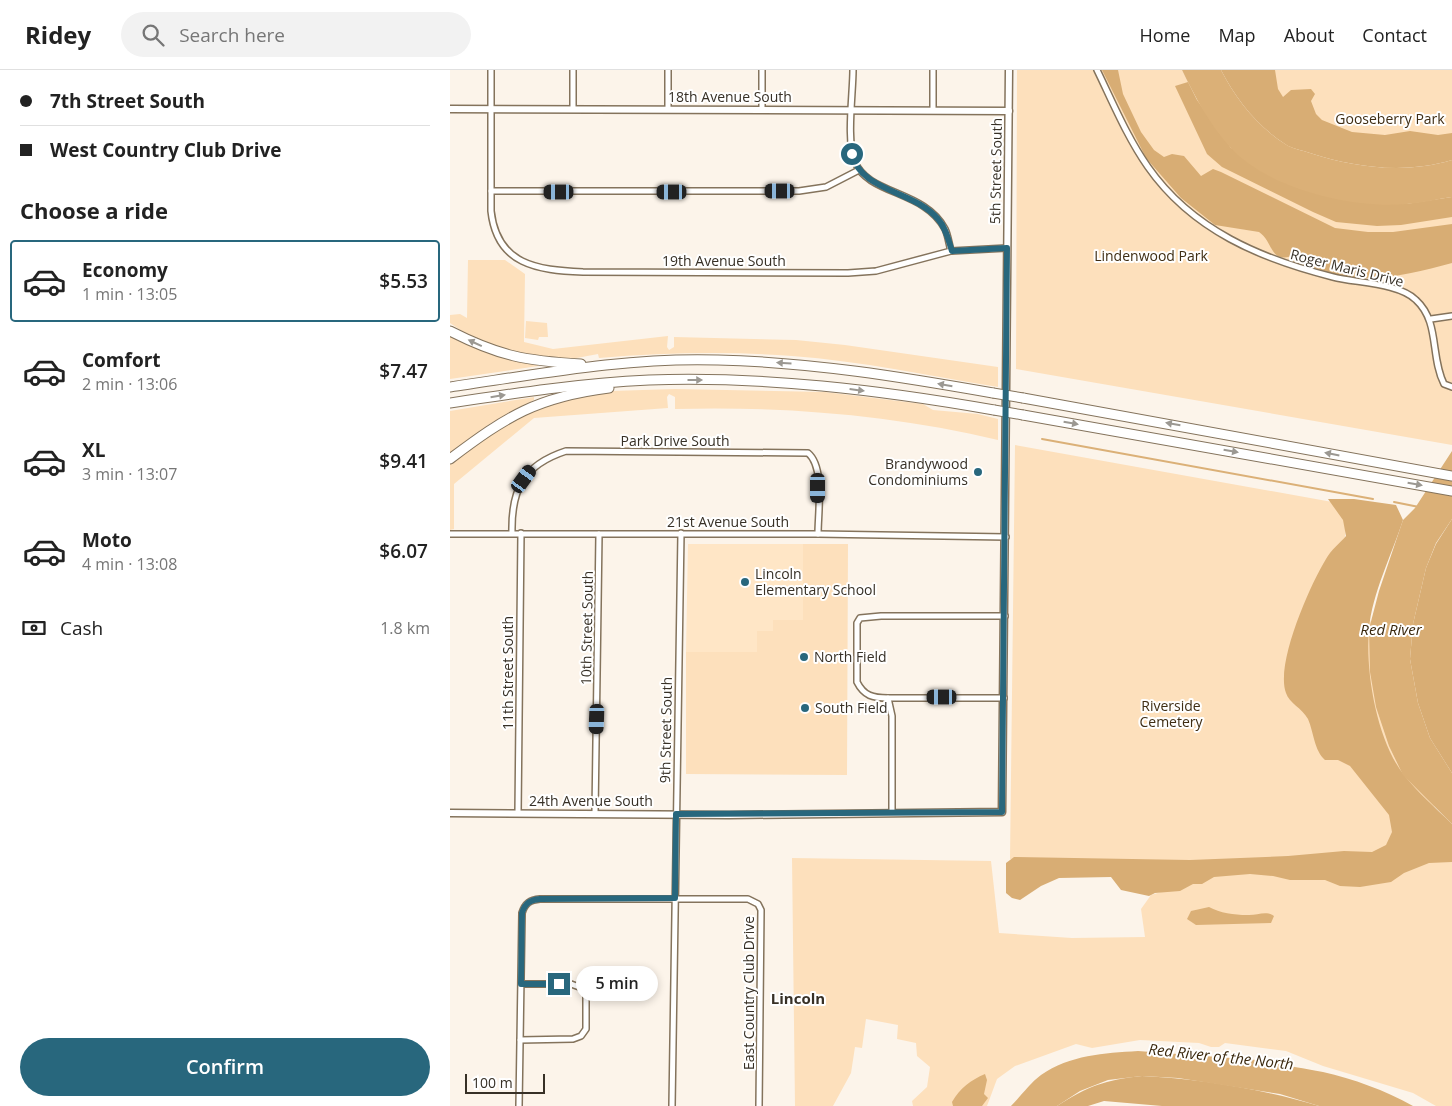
<!DOCTYPE html>
<html lang="en">
<head>
<meta charset="utf-8">
<style>
	body { margin:0; font-family:"Open Sans",sans-serif; background:#f2f2f2; color:#222; height:100vh; display:flex; flex-direction:column; font-size:19px; white-space:nowrap }
	* { box-sizing:border-box; margin:0 }
	p { font-size:16px; color:#767676 }
	.icon { flex:none; width:28px; height:28px; fill:none; stroke:currentColor; stroke-width:2; stroke-linecap:round; stroke-linejoin:round }
	.map { position:relative; flex:1; overflow:hidden }
	.drawer { display:flex; flex-direction:column; background:#fff; width:450px }
	.drawer>* { flex:none }
	.guide { display:grid; align-content:center; height:110px; padding:0 20px; background:#fff }
	.scale { position:absolute; left:15px; bottom:12px; width:80px; box-sizing:border-box; padding-left:5px; border:2px solid #373026; border-top:0; font-size:14px; line-height:18px; white-space:nowrap; color:#373026; -webkit-text-stroke:4px #fff; paint-order:stroke }
	.end { position:absolute; width:22px; height:22px; margin:-11px; border:6px solid #28677d; background:#fff; box-shadow:0 0 0 2px #fff }
	.from { border-radius:50% }
	.bubble { position:absolute; height:35px; border-radius:18px; background:#fff; box-shadow:0 2px 8px #0003; font-size:16px; font-weight:600; line-height:35px; text-align:center }
	.car { position:absolute; width:15px; height:30px; margin:-15px -8px; border-radius:6px; box-shadow:0 0 4px 1px #0007; background:linear-gradient(#222 24%,#8ab4d8 0 40%,#222 0 76%,#8ab4d8 0 86%,#222 0) }
	.guide b { display:flex; align-items:center; gap:18px; height:48px; font-size:19px }
	.guide b+b { border-top:1px solid #e0e0e0 }
	.guide i { width:12px; height:12px; background:#222 }
	ul { padding:0; list-style:none }
	li { display:flex; align-items:center; gap:15px; height:82px; margin:0 10px 8px; padding:0 10px; border:2px solid transparent; border-radius:5px }
	li div { flex:1 }
	li b { display:block; font-size:19px }
	li em { font-style:normal; font-weight:600 }
	li.selected { border-color:#28677d }
	li>.icon { width:45px; height:45px; stroke-width:1.5 }
	h2 { padding:0 20px; font-size:22px; line-height:60px }
	.pay { display:flex; align-items:center; gap:12px; height:55px; padding:0 20px; font-size:19px }
	.pay p { margin-inline-start:auto }
	.cta { display:flex; gap:10px; margin-top:auto; padding:10px 20px }
	.cta a { flex:1; height:58px; border-radius:30px; background:#28677d; color:#fff; font-size:20px; font-weight:600; line-height:58px; text-align:center }
	header { display:flex; align-items:center; gap:30px; box-sizing:border-box; height:70px; padding:0 25px; background:#fff; border-bottom:1px solid #e0e0e0 }
	header strong { font-size:24px }
	nav { display:flex; gap:28px; margin-inline-start:auto; font-size:18px }
	.search { width:350px; height:45px; background:#f2f2f2; display:flex; align-items:center; gap:12px; box-sizing:border-box; padding:0 18px; border-radius:28px; color:#767676; font-size:19px }
	main { display:flex; flex:1; min-height:0 }
	.map>svg:first-child { display:block }
</style>
</head>
<body>
<header>
<strong>Ridey</strong>
<div class="search"><svg class="icon" aria-label="search" viewBox="0 0 24 24"><circle cx="10" cy="10" r="6"/><path d="M15 15l6 6"/></svg>Search here</div>
<nav><a>Home</a><a>Map</a><a>About</a><a>Contact</a></nav>
</header>
<main>
<section class="drawer">
<div class="guide">
<b><i class="from"></i>7th Street South</b>
<b><i></i>West Country Club Drive</b>
</div>
<h2>Choose a ride</h2>
<ul>
<li class="selected"><svg class="icon" aria-label="car" viewBox="0 0 24 24"><path d="M5 17H2v-5l4-1 3-4h7l3 4 3 1v5h-3M9 17h6M6 11h13"/><circle cx="7" cy="17" r="2"/><circle cx="17" cy="17" r="2"/></svg><div><b>Economy</b><p>1 min · 13:05</p></div><em>$5.53</em></li>
<li><svg class="icon" aria-label="car" viewBox="0 0 24 24"><path d="M5 17H2v-5l4-1 3-4h7l3 4 3 1v5h-3M9 17h6M6 11h13"/><circle cx="7" cy="17" r="2"/><circle cx="17" cy="17" r="2"/></svg><div><b>Comfort</b><p>2 min · 13:06</p></div><em>$7.47</em></li>
<li><svg class="icon" aria-label="car" viewBox="0 0 24 24"><path d="M5 17H2v-5l4-1 3-4h7l3 4 3 1v5h-3M9 17h6M6 11h13"/><circle cx="7" cy="17" r="2"/><circle cx="17" cy="17" r="2"/></svg><div><b>XL</b><p>3 min · 13:07</p></div><em>$9.41</em></li>
<li><svg class="icon" aria-label="car" viewBox="0 0 24 24"><path d="M5 17H2v-5l4-1 3-4h7l3 4 3 1v5h-3M9 17h6M6 11h13"/><circle cx="7" cy="17" r="2"/><circle cx="17" cy="17" r="2"/></svg><div><b>Moto</b><p>4 min · 13:08</p></div><em>$6.07</em></li>
</ul>
<div class="pay"><svg class="icon" aria-label="cash" viewBox="0 0 24 24"><path d="M3 7h18v10H3z"/><circle cx="12" cy="12" r="2"/></svg>Cash<p>1.8 km</p></div>
<div class="cta"><a>Confirm</a></div>
</section>
<div class="map">
<svg width="1002" height="1036" viewBox="0 0 1002 1036">
	<rect width="100%" height="100%" fill="#fcf4ea"/>
	<!-- built -->
	<path fill="#ffe6c6" d="M238,474H353V550H324L323,561L307,582H236Z"/>
	<!-- green -->
	<g fill="#fde0bc">
		<path d="M567,0H732L747,30L956,134L1002,127V375L566,299Z"/>
		<path d="M771,0H1002V90L936,99Z"/>
		<path d="M18,190H55L75,204L74,272L103,279L218,266L217,277L219,280L224,277V267L346,270L395,275L548,297V317C480,306 411,291 342,286C278,281 213,283 149,288L148,284L116,290L70,285L24,269L0,253V245L10,244L17,248Z"/>
		<path d="M76,251L97,253L98,267H89L88,270L75,268Z"/>
		<path d="M0,266L29,279L88,294V296L0,309Z"/>
		<path d="M225,319L375,322L473,334L483,340L528,344L548,349V370C443,345 333,336 225,339V327L219,324L217,327L218,338L84,348L4,414V459L0,460V393L59,350L121,326L161,321Z"/>
		<path d="M84,327V330L41,353L0,385V341Z"/>
		<path d="M565,375L899,435L894,474L1002,788V1036H986L963,1023L873,996L836,981L775,973L769,977H761L749,973L690,970L642,978L626,974L565,996L547,1009L537,1036H463L462,1031L477,1017L480,997L467,986L466,973L447,969L448,955L416,949L412,978L405,977L401,1003L383,1036H345L342,788L541,791L549,863L622,868L695,867L691,839L701,825L724,818L667,802L560,789Z"/>
		<path d="M353,474H398L397,705L236,704V582H307V561H323V550H353Z"/>
	</g>
	<!-- forest -->
	<g fill="#d8ad74">
		<path d="M652,0H668L673,24L691,62L704,80L714,87L722,84L734,86L751,106L763,99L771,102L885,158L918,162H943L1002,154V193C958,205 909,217 865,198C857,195 855,188 848,184C818,196 825,173 809,162L765,155L731,128L696,88Z"/>
		<path d="M771,0H825L828,19L833,27L841,20L861,19L865,24L861,31L866,44L872,50L902,62L935,65L960,61L988,65L1002,63V90C955,104 906,98 860,83C852,80 842,79 835,74C807,56 786,29 771,0Z"/>
		<path d="M738,12L747,30L781,78L956,134L1002,127V147L951,155L927,156L886,152L863,142L772,97L757,84L725,16Z"/>
		<path d="M878,429H904L946,435L953,450C942,484 922,524 919,559C915,602 927,671 954,705C968,723 986,738 1002,754V792L979,793L954,803L941,812L910,817L890,816L875,810H840L823,806L800,804L764,807L752,814H743L730,821L705,823L699,826L671,820L661,807L609,808L591,816L570,830L562,828L556,823V793L564,787L740,790L838,786L894,781L922,782L936,775L942,762L939,745L900,696L888,690H875C864,680 864,663 858,649C852,638 839,633 836,623C825,594 860,515 876,489C881,480 890,473 896,466L893,450Z"/>
		<path d="M1002,449V703L980,668L968,633L960,589L963,554L976,498L986,474Z"/>
		<path d="M692,1006C751,1009 812,1019 869,1036H712L654,1031L638,1036H607C638,1016 655,1010 692,1006Z"/>
	</g>
	<!-- water -->
	<g fill="#dbb077">
		<path d="M732,0H771C786,29 807,56 835,74C842,79 852,80 860,83C906,98 955,104 1002,90V127C987,129 972,133 957,134C902,139 818,119 780,77C760,55 745,27 732,0Z"/>
		<path d="M1002,381V449L986,473L976,498L963,554L960,589L968,633L980,668L1002,703V754L953,705L939,676L926,637L920,602L919,559L929,521L953,450L965,438Z"/>
		<path d="M759,837C770,843 784,845 797,845C806,846 816,840 824,846L821,853L746,855L737,849L741,841Z"/>
		<path d="M688,981L820,991C838,997 854,998 873,1002C903,1009 935,1020 963,1036H869L830,1024L728,1008L692,1006L658,1010L630,1021L607,1036H561C571,1026 580,1013 591,1005C620,985 654,983 688,981Z"/>
		<path d="M535,1004L537,1010L534,1024L538,1028L532,1036H503L502,1032C510,1018 521,1010 535,1004Z"/>
	</g>
	<g fill="none" stroke-linecap="round" stroke-linejoin="round">
		<!-- stream -->
		<g stroke="#dbb077" stroke-width="2">
			<path d="M592,369L923,429"/>
			<path d="M944,432L969,437"/>
		</g>
		<!-- minor casing -->
		<g stroke="#84735c" stroke-width="8">
			<g id="minor">
				<path d="M41,0V141C47,195 87,200 133,202L398,203L426,201L501,181L557,178"/>
				<path d="M403,0C403,24 396,71 405,92C418,125 475,120 495,159C498,165 499,174 501,181"/>
				<path d="M647,0C663,33 677,67 698,97C742,160 811,189 883,207C906,213 949,213 966,230C990,252 980,286 994,314L1002,317"/>
				<path d="M123,38V0"/>
				<path d="M218,39V0"/>
				<path d="M312,40V0"/>
				<path d="M483,40V0"/>
				<path d="M41,121H349L376,117L409,100"/>
				<path d="M981,249L1002,246"/>
				<path d="M62,463C61,420 73,395 116,381L358,383C375,397 368,442 368,464"/>
				<path d="M0,464H368L556,467"/>
				<path d="M438,628H554"/>
				<path d="M442,742V646L438,628C423,628 414,626 407,612V553L410,548L431,546H555"/>
				<path d="M68,743L71,463"/>
				<path d="M145,743L149,464"/>
				<path d="M70,970L123,969L131,966L136,959V924L132,918L121,914H71"/>
				<path d="M69,1036L72,843C75,833 80,830 90,829H298L308,834L311,840L309,1036"/>
				<path d="M222,1036L231,463"/>
			</g>
		</g>
		<!-- tertiary casing -->
		<g stroke="#84735c" stroke-width="9">
			<g id="tertiary">
				<path d="M0,39L559,41"/>
				<path d="M0,743L279,745L552,742L559,0"/>
			</g>
		</g>
		<!-- motorway casing -->
		<g stroke="#84735c" stroke-width="11">
			<g id="motorway">
				<path d="M0,261C49,286 76,291 131,294"/>
				<path d="M0,317C89,304 178,287 268,290C361,292 452,307 543,323"/>
				<path d="M573,328L1002,406"/>
				<path d="M0,333C66,323 132,313 199,310C314,306 430,320 544,340"/>
				<path d="M573,345L1002,421"/>
				<path d="M0,389C57,346 87,327 159,318"/>
			</g>
		</g>
		<!-- minor -->
		<use href="#minor" stroke="#fff" stroke-width="5"/>
		<!-- tertiary -->
		<use href="#tertiary" stroke="#fff" stroke-width="6"/>
		<!-- motorway -->
		<use href="#motorway" stroke="#fff" stroke-width="9"/>
		<!-- motorway-bridge casing -->
		<g stroke="#84735c" stroke-width="11" stroke-linecap="butt">
			<g id="motorway-bridge">
				<path d="M543,323L573,328"/>
				<path d="M544,340L573,345"/>
			</g>
		</g>
		<!-- motorway-bridge -->
		<use href="#motorway-bridge" stroke="#fff" stroke-width="9"/>
	</g>
	<!-- one-way arrows -->
	<defs><path id="oneway-solid" d="M-6-.8H1V-3.2L6.5 0L1 3.2V.8H-6Z" transform="scale(1.25)"/></defs>
	<g fill="#9b9892">
		<use href="#oneway-solid" transform="translate(25 273) rotate(-155)"/>
		<use href="#oneway-solid" transform="translate(334 293) rotate(-177)"/>
		<use href="#oneway-solid" transform="translate(245 310)"/>
		<use href="#oneway-solid" transform="translate(495 315) rotate(-170)"/>
		<use href="#oneway-solid" transform="translate(407 320) rotate(7)"/>
		<use href="#oneway-solid" transform="translate(48 326) rotate(-9)"/>
		<use href="#oneway-solid" transform="translate(621 353) rotate(10)"/>
		<use href="#oneway-solid" transform="translate(723 354) rotate(-170)"/>
		<use href="#oneway-solid" transform="translate(781 381) rotate(10)"/>
		<use href="#oneway-solid" transform="translate(882 384) rotate(-169)"/>
		<use href="#oneway-solid" transform="translate(965 414) rotate(10)"/>
	</g>
	<g fill="none" stroke-linecap="round" stroke-linejoin="round">
		<!-- route -->
		<path stroke="#28677d" stroke-width="6" d="M109,914H71L72,843C75,833 80,830 90,829L225,828L226,744L552,742L557,178L502,181C498,169 496,158 488,149C464,120 411,122 402,84"/>
	</g>
	<!-- markers -->
	<g fill="#28677d" stroke="#fff" stroke-width="2">
		<circle cx="528" cy="402" r="5"/>
		<circle cx="295" cy="512" r="5"/>
		<circle cx="354" cy="587" r="5"/>
		<circle cx="355" cy="638" r="5"/>
	</g>
	<g text-anchor="middle" stroke-width="4" stroke-linejoin="round" paint-order="stroke">
		<!-- street labels -->
		<g font-size="14" fill="#373026" stroke="#fff">
			<text x="280" y="32">18th Avenue South</text>
			<text transform="translate(546 101) rotate(-89)" y="5">5th Street South</text>
			<text x="274" y="196">19th Avenue South</text>
			<text transform="translate(897 198) rotate(14)" y="5">Roger Maris Drive</text>
			<text x="225" y="376">Park Drive South</text>
			<text x="278" y="457">21st Avenue South</text>
			<text transform="translate(137 558) rotate(-89)" y="5">10th Street South</text>
			<text transform="translate(58 603) rotate(-90)" y="5">11th Street South</text>
			<text transform="translate(216 660) rotate(-89)" y="5">9th Street South</text>
			<text x="141" y="736">24th Avenue South</text>
			<text transform="translate(299 923) rotate(-90)" y="5">East Country Club Drive</text>
		</g>
		<!-- park labels -->
		<g font-size="14" fill="#3f2d13" stroke="#fff">
			<text x="940" y="54">Gooseberry Park</text>
			<text x="701" y="191">Lindenwood Park</text>
			<text x="721" y="641">Riverside<tspan x="721" dy="16">Cemetery</tspan></text>
		</g>
		<!-- poi labels -->
		<g font-size="14" fill="#373026" stroke="#fff" text-anchor="start">
			<text x="518" y="399" text-anchor="end">Brandywood<tspan x="518" dy="16">Condominiums</tspan></text>
			<text x="305" y="509">Lincoln<tspan x="305" dy="16">Elementary School</tspan></text>
			<text x="364" y="592">North Field</text>
			<text x="365" y="643">South Field</text>
		</g>
		<!-- water labels -->
		<g font-size="15" font-style="italic" fill="#3a280e" stroke="#fff">
			<text x="941" y="565">Red River</text>
			<text transform="translate(771 987) rotate(6)" y="5">Red River of the North</text>
		</g>
		<!-- neighbourhood labels -->
		<g font-size="15" font-weight="bold" fill="#373026" stroke="#fff">
			<text x="348" y="934">Lincoln</text>
		</g>
	</g>
</svg>
<div class="scale">100 m</div>
<i class="end from" style="left:402px;top:84px"></i>
<i class="end" style="left:109px;top:914px"></i>
<div class="bubble" style="left:126px;top:896px;width:82px">5 min</div>
<i class="car" style="left:330px;top:121px;rotate:270deg"></i>
<i class="car" style="left:109px;top:122px;rotate:270deg"></i>
<i class="car" style="left:222px;top:122px;rotate:270deg"></i>
<i class="car" style="left:74px;top:409px;rotate:36deg"></i>
<i class="car" style="left:368px;top:418px;rotate:180deg"></i>
<i class="car" style="left:492px;top:627px;rotate:270deg"></i>
<i class="car" style="left:147px;top:649px;rotate:182deg"></i>
</div>
</main>
</body>
</html>
